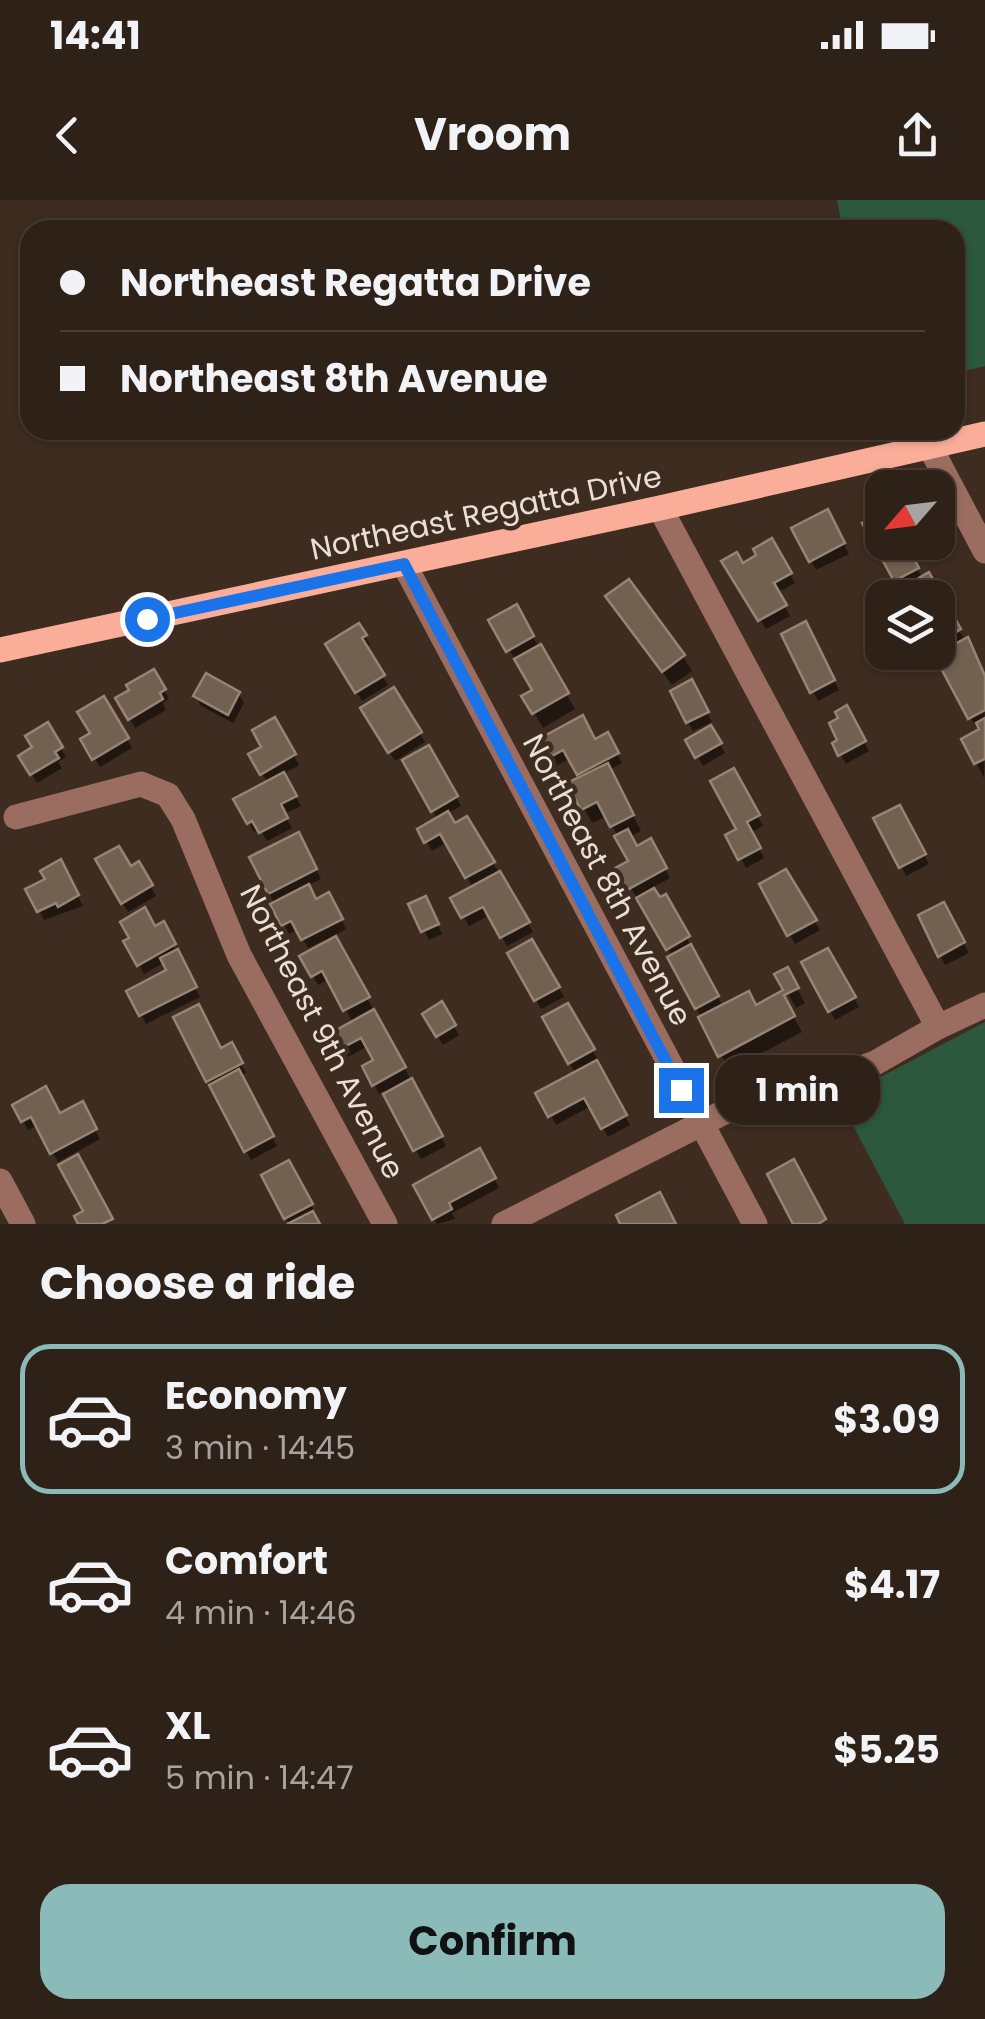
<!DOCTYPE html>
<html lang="en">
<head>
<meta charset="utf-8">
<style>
	body { margin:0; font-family:Poppins,sans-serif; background:#362920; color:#f1f3f6; height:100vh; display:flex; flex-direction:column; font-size:38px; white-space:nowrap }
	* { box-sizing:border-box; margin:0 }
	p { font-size:32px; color:#a7a3a1 }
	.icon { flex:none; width:55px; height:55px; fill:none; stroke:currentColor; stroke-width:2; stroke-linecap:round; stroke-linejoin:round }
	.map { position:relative; height:1024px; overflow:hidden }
	.details { display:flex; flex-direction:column; background:#2e2117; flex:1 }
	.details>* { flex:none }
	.top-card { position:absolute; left:20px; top:20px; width:945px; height:220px; border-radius:30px; box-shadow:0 2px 8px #0004,0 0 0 2px #493e36; display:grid; align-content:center; height:220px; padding:0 40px; background:#2e2117 }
	.needle { width:65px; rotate:242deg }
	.buttons { position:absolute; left:865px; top:270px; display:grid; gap:20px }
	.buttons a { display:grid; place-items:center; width:90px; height:90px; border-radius:20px; background:#2e2117; box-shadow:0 2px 8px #0004,0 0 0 2px #493e36; font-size:50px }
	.end { position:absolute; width:45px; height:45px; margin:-22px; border:12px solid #1a73e8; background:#fff; box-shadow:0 0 0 5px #fff }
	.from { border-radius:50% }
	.bubble { position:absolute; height:70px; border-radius:30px; background:#2e2117; box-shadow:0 2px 8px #0004,0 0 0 2px #493e36; font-size:32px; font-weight:700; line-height:70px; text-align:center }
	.top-card b { display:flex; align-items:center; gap:35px; height:95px; font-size:38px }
	.top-card b+b { border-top:2px solid #493e36 }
	.top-card i { width:25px; height:25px; background:#f1f3f6 }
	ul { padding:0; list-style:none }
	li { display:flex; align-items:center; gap:30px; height:150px; margin:0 20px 15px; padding:0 20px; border:5px solid transparent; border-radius:30px }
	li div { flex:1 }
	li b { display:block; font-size:38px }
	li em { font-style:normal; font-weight:700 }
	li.on { border-color:#8bbbb9 }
	li>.icon { width:90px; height:90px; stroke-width:1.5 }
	h2 { padding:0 40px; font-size:45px; line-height:120px }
	.button { display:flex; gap:20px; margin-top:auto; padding:20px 40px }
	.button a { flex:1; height:115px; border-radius:30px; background:#8bbbb9; color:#111; font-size:40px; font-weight:700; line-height:115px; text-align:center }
	.status { display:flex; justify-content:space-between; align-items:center; height:70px; padding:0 50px; background:#2e2117; direction:ltr }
	.status svg { height:28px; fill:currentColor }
	header { display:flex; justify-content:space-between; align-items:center; height:130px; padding:0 40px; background:#2e2117; font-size:45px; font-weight:700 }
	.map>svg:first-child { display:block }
</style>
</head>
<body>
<div class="status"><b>14:41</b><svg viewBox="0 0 49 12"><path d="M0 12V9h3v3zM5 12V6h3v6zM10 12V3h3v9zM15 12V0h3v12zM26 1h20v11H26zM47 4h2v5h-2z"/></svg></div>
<header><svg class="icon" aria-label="back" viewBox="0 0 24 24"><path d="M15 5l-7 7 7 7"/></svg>Vroom<svg class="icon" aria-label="share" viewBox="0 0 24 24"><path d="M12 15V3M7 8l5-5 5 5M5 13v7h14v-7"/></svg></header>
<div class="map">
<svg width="985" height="1024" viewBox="0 0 985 1024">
	<rect width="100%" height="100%" fill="#3d2c1f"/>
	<!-- green -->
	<g fill="#2c593d">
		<path d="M837,0H985V166L955,173V30H843Z"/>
		<path d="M985,822V1024H905L839,899Z"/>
	</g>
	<!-- shadow -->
	<g fill="#0007">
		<path d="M827,313L849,354L816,370L795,329Z"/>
		<path d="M882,315V342L903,344L923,379L928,376L985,476L984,578L964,540L983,530L980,525L976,527L937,456L943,453L938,444V398L905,388L901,389L865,324Z"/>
		<path d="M771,342L795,383L777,393L790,416L766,429L724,362L742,366L759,356Z"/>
		<path d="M516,408L575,509L543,528L525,497L535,491L491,421Z"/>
		<path d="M617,411L683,456L692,471L672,485Z"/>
		<path d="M359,426L370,445L365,448L388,485L362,501L328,445Z"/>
		<path d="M810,434L839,490L818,501L813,491Z"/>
		<path d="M153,472L169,499L163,503L166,510L135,528L118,499Z"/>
		<path d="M393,490L425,542L395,561L364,508Z"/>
		<path d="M697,492L712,522L693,531L688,522Z"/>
		<path d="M239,494L244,503L233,523L201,506L196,496Z"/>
		<path d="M103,500L132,548L100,567L83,540L93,534Z"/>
		<path d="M846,509L869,551L846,564L835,544L841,541V519Z"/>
		<path d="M274,521L299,565L283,574L301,606L284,614L292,628L267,641L260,629L254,632L236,600L268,583L252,555L265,548Z"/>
		<path d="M47,526L66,557L58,562L62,568L37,583L22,557L35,548Z"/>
		<path d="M710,528L725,553L703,566L689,541Z"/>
		<path d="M607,536L622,563L609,570L641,631L629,637L636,649L655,651L670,678L652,688L659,701L665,697L723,807L756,808L781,794L802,832L729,870L670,758L673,756L619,669L632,662L607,616L592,623L571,584L582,579L571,558L554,567L540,541L595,542Z"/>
		<path d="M428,548L461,606L447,614L454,626L493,663L533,732L507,746L490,715L469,726L454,699L473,688L448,642L432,651L420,630L438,620L405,561Z"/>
		<path d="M734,571L763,626L750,633L764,658L746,668L729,636L739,630Z"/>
		<path d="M899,608L929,664L906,676L877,619Z"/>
		<path d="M303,644L321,679L307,686L316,701L333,705L346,729L334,736L446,946L421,959L384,891L379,894L365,867L376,861L368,846L348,857L334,834L353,823L329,779L318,785L302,757L325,745L323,741L308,748L298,729L289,734L252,658Z"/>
		<path d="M98,660L130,669L138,665L156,696L128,712Z"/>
		<path d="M66,672L83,706L44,720L29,690Z"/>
		<path d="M785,673L820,730L795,744L762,685Z"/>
		<path d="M411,705L430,708L442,734L429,740Z"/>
		<path d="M943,705L969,753L945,765L922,717Z"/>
		<path d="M163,725L200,797L146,824L130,792L170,772L165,762L144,774L127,742Z"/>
		<path d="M531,742L564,797L541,809L511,754Z"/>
		<path d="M827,751L859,807L835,820L804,763Z"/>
		<path d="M787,770L805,803L796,808L778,775Z"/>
		<path d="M441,805L459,835L443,845L425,815Z"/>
		<path d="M567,806L598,860L595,862L630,925L608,937L591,906L556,925L539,894L576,874L545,818Z"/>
		<path d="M231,845L246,873L240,876L277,946L251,960L208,881L220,851Z"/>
		<path d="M82,905L100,939L58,962L38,925L28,930L15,906L59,916Z"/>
		<path d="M479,952L499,988L452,1013L455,1019L437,1024L416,986Z"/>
		<path d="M288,963L316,1014L313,1016L318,1024H289L264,976Z"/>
	</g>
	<!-- building -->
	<g fill="#726051" stroke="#988474" stroke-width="2.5">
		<path d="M828,309L845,343L809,362L791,328Z"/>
		<path d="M882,312V342H905L919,368L894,381L862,323Z"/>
		<path d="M772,338L792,373L774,383L787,405L758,421L721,361L737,352L743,363L756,355L753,349Z"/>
		<path d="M929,372L961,429L938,443V398H908L902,388Z"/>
		<path d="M629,379L685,455L662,472L605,396Z"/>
		<path d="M517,404L534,436L506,452L488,420Z"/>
		<path d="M806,421L835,480L810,493L781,434Z"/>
		<path d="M359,423L367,435L362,438L385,475L355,493L325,444Z"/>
		<path d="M968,437L985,476V510L968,519L934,455Z"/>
		<path d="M541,444L569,493L532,514L521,496L532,490L514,459Z"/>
		<path d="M154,469L166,489L160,493L163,499L128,520L115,498L129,490L126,485Z"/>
		<path d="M206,473L240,492L228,515L193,496Z"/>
		<path d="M692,479L709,512L686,523L670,491Z"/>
		<path d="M394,487L422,532L388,553L360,508Z"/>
		<path d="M104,496L129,538L92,560L80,539L90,533L77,512Z"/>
		<path d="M847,505L866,541L838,556L832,543L837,540L829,523L838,518L835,512Z"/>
		<path d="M583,515L595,539L608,532L619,553L577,575L563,550L547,559L537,540Z"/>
		<path d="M275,517L296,554L260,575L248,554L261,547L252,530Z"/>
		<path d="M985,518V559L974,564L961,539L979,529L976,523Z"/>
		<path d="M48,522L63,547L55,552L59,558L30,575L18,556L32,547L25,536Z"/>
		<path d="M711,525L722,543L695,558L685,540Z"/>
		<path d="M429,545L458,596L431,612L402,560Z"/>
		<path d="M608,563L634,615L610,627L597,602L581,610L567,583Z"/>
		<path d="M734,568L760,615L747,622L761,648L738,660L725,635L736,629L710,581Z"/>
		<path d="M284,572L297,596L281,604L288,618L259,633L252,621L247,624L233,599Z"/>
		<path d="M900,605L926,654L899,668L873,618Z"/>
		<path d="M448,611L455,623L467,616L495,662L465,678L440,634L424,643L417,629Z"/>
		<path d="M628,629L637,646L651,638L667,668L627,690L615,668L628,661L614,636Z"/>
		<path d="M299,632L317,669L268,694L249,657Z"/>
		<path d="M119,646L131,666L139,661L153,685L121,704L95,659Z"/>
		<path d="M61,659L79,695L58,707L56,703L37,712L25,689L45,679L40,671Z"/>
		<path d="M786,669L817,720L787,736L759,684Z"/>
		<path d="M500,671L530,722L500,738L483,707L461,718L450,698Z"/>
		<path d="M309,684L316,699L329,692L343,719L301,740L291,721L281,726L270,704Z"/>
		<path d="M654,688L660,697L666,694L690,736L666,750L636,698Z"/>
		<path d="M426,696L439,724L421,732L408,704Z"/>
		<path d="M944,702L965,742L938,757L918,715Z"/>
		<path d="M145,707L155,726L164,721L176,744L137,766L123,741L129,738L120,722Z"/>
		<path d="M336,736L370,797L343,811L322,771L311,777L299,756Z"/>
		<path d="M532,739L560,787L534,801L507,753Z"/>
		<path d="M691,744L719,796L695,809L667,757Z"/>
		<path d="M828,748L856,797L828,812L801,762Z"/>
		<path d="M178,749L197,787L139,816L126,791L166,770L160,758Z"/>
		<path d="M788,767L799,788L784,795L795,816L718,857L698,817L749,791L756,805L783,790L774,774Z"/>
		<path d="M442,801L456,825L436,837L422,814Z"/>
		<path d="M568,803L595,849L568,864L542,817Z"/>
		<path d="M199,804L221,848L232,842L243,863L206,882L173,817Z"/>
		<path d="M374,809L406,867L372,886L362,866L373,860L361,838L340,849L331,833Z"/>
		<path d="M597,860L627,915L601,929L584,898L548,917L535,893Z"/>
		<path d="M239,869L274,936L244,952L209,885Z"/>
		<path d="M412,878L443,936L413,951L383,894Z"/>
		<path d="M46,886L60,913L83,901L97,929L50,954L31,917L21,922L12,905Z"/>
		<path d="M480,948L496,978L449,1003L452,1009L432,1020L413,985Z"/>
		<path d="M78,954L113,1019L102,1024H78L74,1016L83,1011L58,965Z"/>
		<path d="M794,959L826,1019L818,1024H793L767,974Z"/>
		<path d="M289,960L313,1004L284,1019L261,975Z"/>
		<path d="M660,992L676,1024H620L616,1015Z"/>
		<path d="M313,1011L320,1024H287Z"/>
	</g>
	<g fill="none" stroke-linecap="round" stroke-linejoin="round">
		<!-- minor -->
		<g stroke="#9b6d61" stroke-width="25">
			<path d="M930,247L985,351"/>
			<path d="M660,308L938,827"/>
			<path d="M404,364L755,1024"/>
			<path d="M16,617L141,584L168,595L183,619L239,755L385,1024"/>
			<path d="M0,981L23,1024"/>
			<path d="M504,1024L738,905L772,891L829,879L875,863L938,827L985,805"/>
		</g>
		<!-- major -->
		<path stroke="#faae9a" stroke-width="25" d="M0,450L660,308L985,234"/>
	</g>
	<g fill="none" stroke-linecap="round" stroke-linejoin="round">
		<!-- route -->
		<path stroke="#1a73e8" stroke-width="12" d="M147,419L404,364L681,890"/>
	</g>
	<g text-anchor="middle" stroke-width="9" stroke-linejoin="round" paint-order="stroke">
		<!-- street labels -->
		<g font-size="30" fill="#eadfd7" stroke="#3d2c1f">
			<text transform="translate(486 313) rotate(-12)" y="10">Northeast Regatta Drive</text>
			<text transform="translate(607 680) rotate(62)" y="10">Northeast 8th Avenue</text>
			<text transform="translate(322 832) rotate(63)" y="10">Northeast 9th Avenue</text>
		</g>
	</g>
</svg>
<div class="buttons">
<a><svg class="needle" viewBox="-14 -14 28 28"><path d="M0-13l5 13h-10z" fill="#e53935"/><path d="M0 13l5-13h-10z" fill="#a7a3a1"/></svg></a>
<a><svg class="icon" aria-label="layers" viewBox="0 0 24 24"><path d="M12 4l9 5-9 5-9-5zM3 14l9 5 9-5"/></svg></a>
</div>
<i class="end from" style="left:147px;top:419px"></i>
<i class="end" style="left:681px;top:890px"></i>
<div class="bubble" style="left:715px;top:855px;width:165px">1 min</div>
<div class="top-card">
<b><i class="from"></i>Northeast Regatta Drive</b>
<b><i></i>Northeast 8th Avenue</b>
</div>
</div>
<section class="details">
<h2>Choose a ride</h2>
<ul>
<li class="on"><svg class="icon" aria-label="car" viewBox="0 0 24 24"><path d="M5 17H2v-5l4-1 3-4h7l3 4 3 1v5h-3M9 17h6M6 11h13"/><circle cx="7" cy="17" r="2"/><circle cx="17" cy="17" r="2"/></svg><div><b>Economy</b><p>3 min · 14:45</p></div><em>$3.09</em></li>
<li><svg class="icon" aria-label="car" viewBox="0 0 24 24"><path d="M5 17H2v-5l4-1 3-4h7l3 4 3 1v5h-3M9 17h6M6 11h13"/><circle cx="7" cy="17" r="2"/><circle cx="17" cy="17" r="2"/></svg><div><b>Comfort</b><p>4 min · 14:46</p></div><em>$4.17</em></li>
<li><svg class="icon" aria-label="car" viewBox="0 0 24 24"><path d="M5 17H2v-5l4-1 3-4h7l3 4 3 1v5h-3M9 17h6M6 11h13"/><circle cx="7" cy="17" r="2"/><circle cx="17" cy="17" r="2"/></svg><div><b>XL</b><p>5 min · 14:47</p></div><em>$5.25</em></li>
</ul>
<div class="button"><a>Confirm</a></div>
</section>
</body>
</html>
